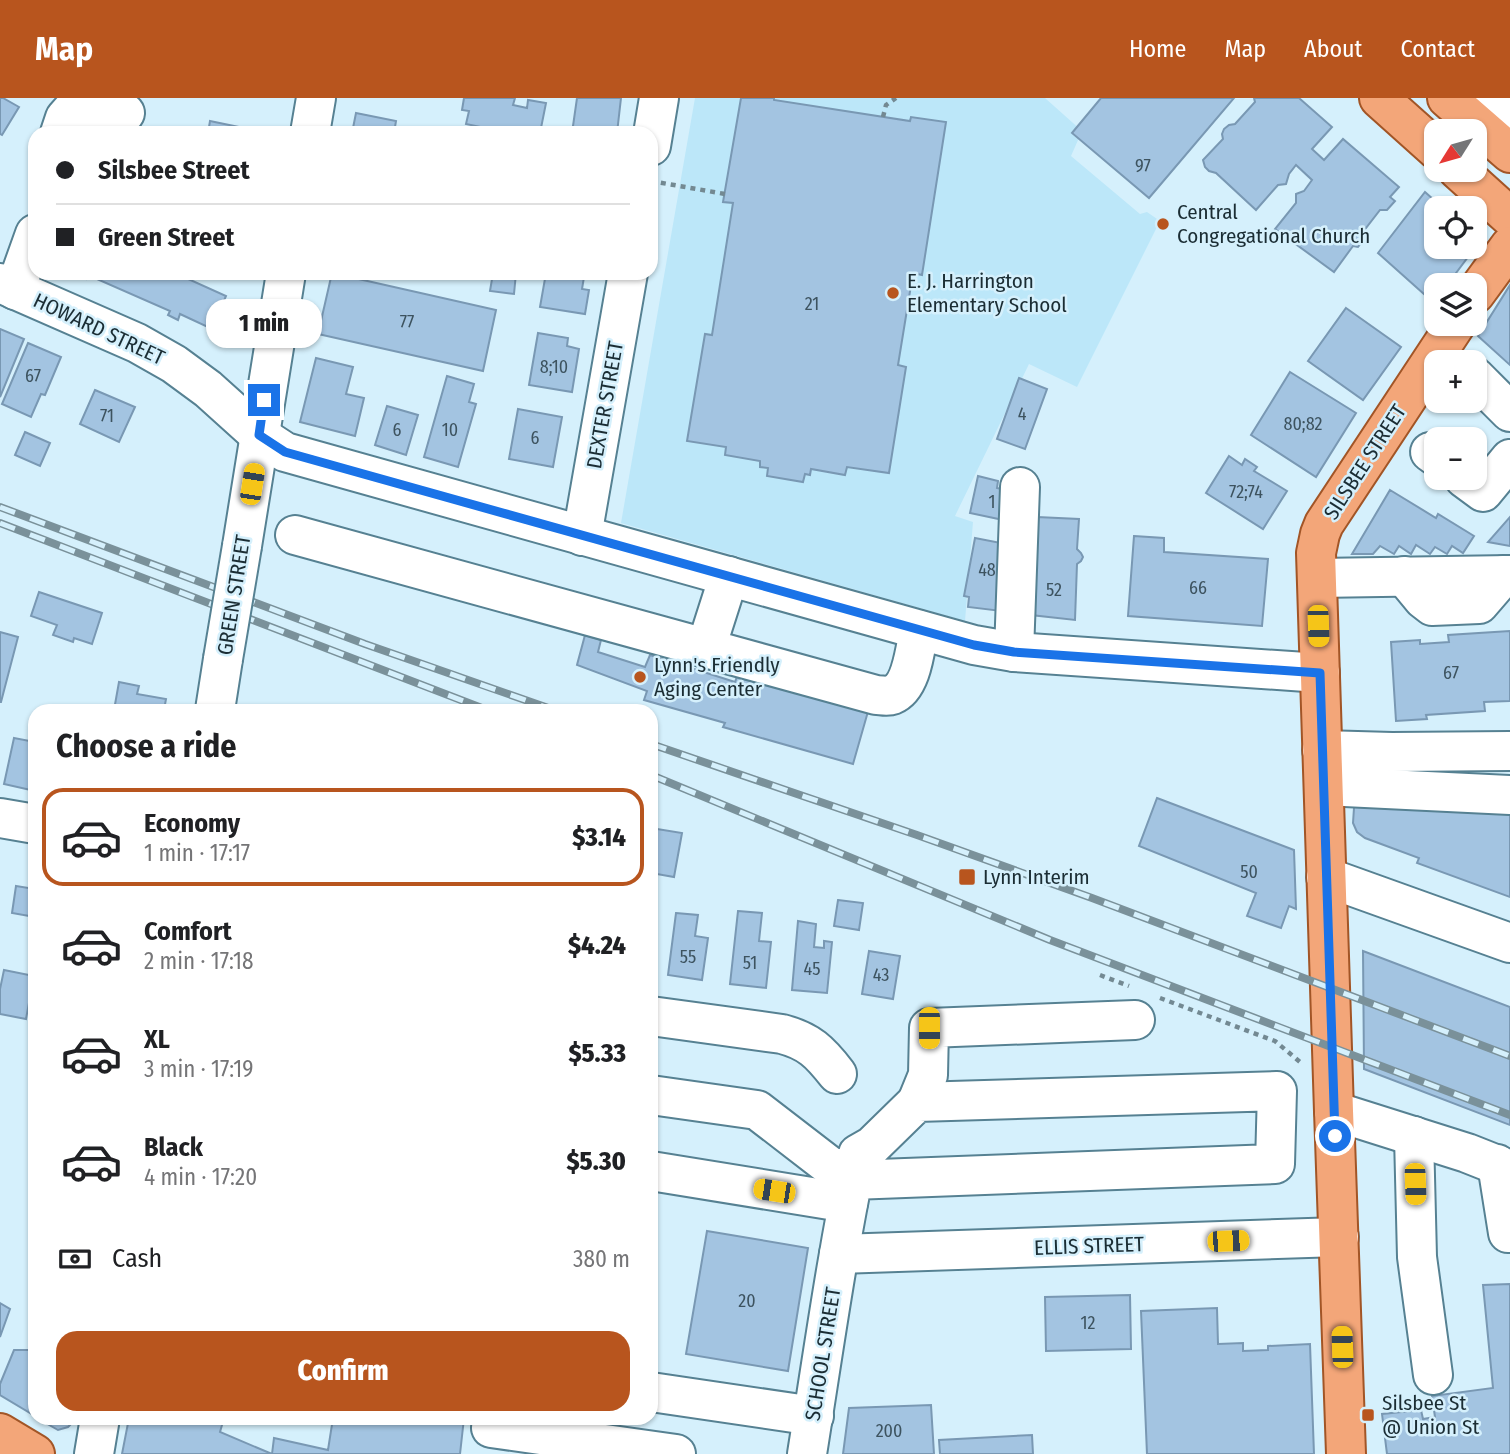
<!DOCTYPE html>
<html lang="en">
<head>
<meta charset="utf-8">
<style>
	body { margin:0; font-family:"Fira Sans Condensed",sans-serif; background:#f6f6f6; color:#202124; height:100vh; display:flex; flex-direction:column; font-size:26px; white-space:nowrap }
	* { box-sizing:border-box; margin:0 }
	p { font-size:23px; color:#757577 }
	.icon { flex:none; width:38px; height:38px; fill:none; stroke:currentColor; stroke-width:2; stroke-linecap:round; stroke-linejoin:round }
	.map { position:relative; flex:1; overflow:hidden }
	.drawer { position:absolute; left:28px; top:606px; width:630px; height:721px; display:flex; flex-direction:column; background:#fff; border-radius:21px; box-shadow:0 2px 5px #0004 }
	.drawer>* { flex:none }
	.top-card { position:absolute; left:28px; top:28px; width:630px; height:154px; border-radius:21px; box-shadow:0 2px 5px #0004; display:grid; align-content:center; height:154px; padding:0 28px; background:#fff }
	.needle { width:46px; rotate:233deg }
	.controls { position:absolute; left:1424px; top:21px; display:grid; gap:14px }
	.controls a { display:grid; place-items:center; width:63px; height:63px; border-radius:14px; background:#fff; box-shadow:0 2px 5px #0004; font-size:35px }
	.end { position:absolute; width:32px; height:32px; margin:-16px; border:9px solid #1a73e8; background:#fff; box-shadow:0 0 0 4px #fff }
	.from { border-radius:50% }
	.bubble { position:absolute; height:49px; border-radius:21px; background:#fff; box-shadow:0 2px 5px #0004; font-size:23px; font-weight:800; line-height:49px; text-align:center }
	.car { position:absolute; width:21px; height:42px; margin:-21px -10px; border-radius:9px; box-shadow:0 0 5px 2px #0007; background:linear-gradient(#f5c518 24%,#345 0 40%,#f5c518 0 76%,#345 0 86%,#f5c518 0) }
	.top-card b { display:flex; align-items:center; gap:24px; height:66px; font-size:26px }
	.top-card b+b { border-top:2px solid #e0e0e0 }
	.top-card i { width:18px; height:18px; background:#202124 }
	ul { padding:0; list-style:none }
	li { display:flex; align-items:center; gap:21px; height:98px; margin:0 14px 10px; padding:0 14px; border:4px solid transparent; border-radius:21px }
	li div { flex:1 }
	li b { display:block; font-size:26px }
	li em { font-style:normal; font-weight:800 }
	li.current { border-color:#b8551e }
	li>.icon { width:63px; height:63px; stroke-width:1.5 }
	h2 { padding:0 28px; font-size:32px; line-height:84px }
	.pay { display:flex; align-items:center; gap:18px; height:77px; padding:0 28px; font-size:26px }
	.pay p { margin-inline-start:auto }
	.button { display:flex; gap:14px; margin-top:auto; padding:14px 28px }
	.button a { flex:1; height:80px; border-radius:21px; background:#b8551e; color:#fff; font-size:28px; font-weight:800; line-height:80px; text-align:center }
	header { display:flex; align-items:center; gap:42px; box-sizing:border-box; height:98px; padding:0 35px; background:#b8551e; color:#fff }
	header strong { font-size:33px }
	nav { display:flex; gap:38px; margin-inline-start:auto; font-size:24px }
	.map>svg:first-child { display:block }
</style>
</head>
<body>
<header>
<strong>Map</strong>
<nav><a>Home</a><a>Map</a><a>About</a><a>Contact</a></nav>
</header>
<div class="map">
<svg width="1510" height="1356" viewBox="0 0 1510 1356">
	<rect width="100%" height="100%" fill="#d5f0fc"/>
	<!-- built -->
	<path fill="#bce7f9" d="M695,0H1045L1082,33L1071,58L1140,116L1147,114L1160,123L1077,289L1029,266L955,418L973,424L965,523L621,425Z"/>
	<!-- building -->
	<g fill="#a3c4e1" stroke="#7998b3" stroke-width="2">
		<path d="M0,0H3L19,9L2,37L0,36Z"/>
		<path d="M464,0H515L513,7L527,10L528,2L546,5L540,35H509L466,26L469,13L462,12Z"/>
		<path d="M577,0H621L617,35H572Z"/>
		<path d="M741,0H774V2L910,23L911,19L946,24L922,177L913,175L898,267L906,269L889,375L847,369L845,377L811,371L810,377L805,376L803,384L767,378L768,370L760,369V363L725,357L726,349L687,343L705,236L712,237L733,105L723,104Z"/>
		<path d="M1101,0H1234L1149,100L1072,35Z"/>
		<path d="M1254,0H1299L1332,29L1312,51L1324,62L1343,41L1399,89L1390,99L1395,103L1387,112H1380L1363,134L1365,140L1358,149L1353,148L1334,174L1275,131L1296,105V96L1304,93L1312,82L1296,67L1289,76L1286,86L1278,87L1256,112L1216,75L1209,73L1205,69L1203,62L1223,41L1222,36L1224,31L1229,27L1235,26L1255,4Z"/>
		<path d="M356,15L396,23L394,35H352Z"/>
		<path d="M210,23L239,29L237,35H208Z"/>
		<path d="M1425,94L1443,110H1437V149H1475V139L1480,143L1447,187H1437V201L1434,205L1378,155Z"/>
		<path d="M74,175H175L226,198L212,231L180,216L178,222L168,217L170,213L88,177L86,181Z"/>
		<path d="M332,175L496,212L483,273L318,236Z"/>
		<path d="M493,175H516L514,196L490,193Z"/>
		<path d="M546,175H593L592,180L584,179L582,191L589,192L585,216L540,209Z"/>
		<path d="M1510,187V267L1478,238Z"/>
		<path d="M1346,210L1401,249L1363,302L1308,263Z"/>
		<path d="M0,231L24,241L0,299Z"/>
		<path d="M538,235L568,240L567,248L579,251L572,294L529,287Z"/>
		<path d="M28,245L61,259L45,297L41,296L31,319L2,306Z"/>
		<path d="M316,260L353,269L346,296L364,300L355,338L300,324Z"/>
		<path d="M1290,274L1356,315L1316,379L1251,337Z"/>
		<path d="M447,278L474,286L469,304L476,306L458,369L424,359Z"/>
		<path d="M1019,280L1047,291L1025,351L997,341Z"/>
		<path d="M95,292L135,309L119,344L80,326Z"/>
		<path d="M387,308L418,317L406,357L375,347Z"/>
		<path d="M518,311L562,319L553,369L509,361Z"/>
		<path d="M25,334L50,345L40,368L15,357Z"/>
		<path d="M1229,358L1242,367L1245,361L1257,369L1254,373L1287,393L1263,431L1206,395Z"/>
		<path d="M978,378L998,383L997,390L1014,394L1008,423L970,415Z"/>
		<path d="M1390,392L1436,420L1438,416L1474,438L1463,455L1452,448L1447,456L1435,449L1430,456L1416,447L1411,456L1399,448L1394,456L1380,448L1373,456H1352Z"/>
		<path d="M1037,419L1079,421L1077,451L1081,455L1083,459L1081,463L1077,466L1075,522L1031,517Z"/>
		<path d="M1510,419V448L1488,444Z"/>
		<path d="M1134,438L1164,440V454L1268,461L1262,528L1128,518Z"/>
		<path d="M975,440L1006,446L1001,513L968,509L969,499L964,498Z"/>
		<path d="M39,494L102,515L92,546L74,540L73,544L53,537L57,527L31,518Z"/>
		<path d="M1510,533V603L1484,604L1485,613L1426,617L1427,621L1396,623L1391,544L1420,542V546L1449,544L1448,537Z"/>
		<path d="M0,534L18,539L1,604H0Z"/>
		<path d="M585,537L601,542L598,554L645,569L650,557L735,584L739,573L869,610L853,666L723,629L725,625L644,602L647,593L577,567Z"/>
		<path d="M119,584L139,588L137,596L166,601L164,612H114Z"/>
		<path d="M14,640L35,644V693L4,686Z"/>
		<path d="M1355,695L1510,709V799L1417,765L1419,760L1365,740L1357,734L1353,725Z"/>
		<path d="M1157,700L1294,752L1296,811L1289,808L1281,830L1247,818L1256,795L1139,748Z"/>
		<path d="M651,730L682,735L674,779L651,775Z"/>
		<path d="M16,788L35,791V819L12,815Z"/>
		<path d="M838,802L863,805L859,832L834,828Z"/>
		<path d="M738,813L762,815L759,843L771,844L766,890L730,886Z"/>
		<path d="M676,815L698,817L695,838L708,840L702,882L668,877Z"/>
		<path d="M798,823L816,826L814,849L824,850V843L832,844L827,895L792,892Z"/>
		<path d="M869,853L900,858L893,901L862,896Z"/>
		<path d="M1363,853L1510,909V1027L1364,971Z"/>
		<path d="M4,872L34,878L26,921L0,916V891Z"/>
		<path d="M707,1133L808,1150L788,1273L686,1256Z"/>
		<path d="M1510,1186V1356H1387L1382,1316L1421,1312L1423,1321L1435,1319L1432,1298L1493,1290L1483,1187Z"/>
		<path d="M1130,1197L1131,1251L1046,1253L1045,1199Z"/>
		<path d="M0,1205L10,1211L0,1239Z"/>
		<path d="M1217,1210L1218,1246L1243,1245V1253L1268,1252V1248L1310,1246L1314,1356H1147L1141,1213Z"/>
		<path d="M14,1252H35L31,1264L35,1267V1318L0,1297V1286Z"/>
		<path d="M931,1307L934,1356H843L849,1310Z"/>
		<path d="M37,1320H74L72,1325L68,1329L58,1332Z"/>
		<path d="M129,1320H224L220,1334L272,1356L274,1340L328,1352L333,1320H464L460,1356H122Z"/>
		<path d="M1032,1337L1033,1356H940L939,1342Z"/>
	</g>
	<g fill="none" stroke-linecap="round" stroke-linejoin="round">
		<!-- minor casing -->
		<g stroke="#568192" stroke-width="42">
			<g id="minor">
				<path d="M1492,0L1510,27"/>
				<path d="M60,35L65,20L73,11L125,15"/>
				<path d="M310,35L316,0"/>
				<path d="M651,48L659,0"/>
				<path d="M0,185L137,245L174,266L208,291L259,337L285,354L974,547L1014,554L1320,575"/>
				<path d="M15,192L35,136"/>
				<path d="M1475,279L1510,314"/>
				<path d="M1430,354L1437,359"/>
				<path d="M1464,380L1483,394L1510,361"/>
				<path d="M295,437L876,597C881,597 887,599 892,597C912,589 915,551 919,532"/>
				<path d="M582,438L628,175"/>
				<path d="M242,448L286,175"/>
				<path d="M1404,478L1423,501L1432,508L1479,506L1504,477"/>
				<path d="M1317,480L1510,477"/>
				<path d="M706,550L729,478"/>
				<path d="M1014,554L1020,389"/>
				<path d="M215,612L223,561"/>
				<path d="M1322,652L1392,654L1510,653"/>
				<path d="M1324,688L1510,697"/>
				<path d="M0,720L35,726"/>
				<path d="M1326,779L1510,845"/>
				<path d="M651,918L782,936C809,943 820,954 837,976"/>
				<path d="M651,997L757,1012L831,1069L854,1072"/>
				<path d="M917,1004L928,977L929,930L1135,922"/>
				<path d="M1334,1013L1467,1055L1510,1072"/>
				<path d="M1414,1038L1417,1159L1433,1277"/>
				<path d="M1497,1066L1508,1135H1510"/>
				<path d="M651,1073L848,1105"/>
				<path d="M839,1156L1339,1139"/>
				<path d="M651,1294L814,1318"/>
				<path d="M491,1330L676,1356"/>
				<path d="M94,1356L100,1320"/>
				<path d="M807,1356C823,1256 837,1155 858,1056L872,1048L917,1004L1277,993L1275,1066L852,1082"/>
			</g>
		</g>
		<!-- major casing -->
		<g stroke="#a25526" stroke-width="42">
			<g id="major">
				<path d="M1379,0L1437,52"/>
				<path d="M1447,0L1510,55"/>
				<path d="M1458,72L1510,119"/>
				<path d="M1475,196L1510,148"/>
				<path d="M0,1335L35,1356"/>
				<path d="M1346,1356L1334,1013L1316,455L1320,436L1324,426L1456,226"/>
			</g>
		</g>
		<!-- path -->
		<g stroke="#738992" stroke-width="4.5" stroke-dasharray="5 5" stroke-linecap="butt">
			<path d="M883,19L886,7L896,0"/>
			<path d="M651,83L725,96"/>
			<path d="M1100,877L1129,888"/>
			<path d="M1160,900L1275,943L1300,964"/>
		</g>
		<!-- minor -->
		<use href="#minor" stroke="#fff" stroke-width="38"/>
		<!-- major -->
		<use href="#major" stroke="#f3a679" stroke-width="38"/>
		<!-- rail casing -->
		<g stroke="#7a919a" stroke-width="8">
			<g id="rail">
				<path d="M0,409L365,546L554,612"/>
				<path d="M0,425L487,612"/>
				<path d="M651,646L917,737L1092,800L1510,958"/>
				<path d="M651,677L1050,842L1510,1017"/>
			</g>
		</g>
		<!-- rail -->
		<use href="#rail" stroke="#d5f0fc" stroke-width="5" stroke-dasharray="16" stroke-linecap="butt"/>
		<!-- minor-bridge casing -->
		<g stroke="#568192" stroke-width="42" stroke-linecap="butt">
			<path id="minor-bridge" d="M223,561L242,448"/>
		</g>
		<!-- minor-bridge -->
		<use href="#minor-bridge" stroke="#fff" stroke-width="38"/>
	</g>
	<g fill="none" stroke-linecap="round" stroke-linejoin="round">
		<!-- route -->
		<path stroke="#1a73e8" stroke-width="9" d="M264,302L259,337L285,354L974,547L1014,554L1320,575L1335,1038"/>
	</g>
	<!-- markers -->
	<g fill="#b8551e" stroke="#d5f0fc" stroke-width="2.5">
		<circle cx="1163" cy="126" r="7"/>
		<circle cx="893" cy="195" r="7"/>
		<circle cx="640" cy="579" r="7"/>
		<rect x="958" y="770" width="18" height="18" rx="3.5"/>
		<rect x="1361" y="1310" width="14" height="14" rx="3.5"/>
	</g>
	<g text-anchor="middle" stroke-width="5" stroke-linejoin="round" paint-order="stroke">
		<!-- number labels -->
		<g font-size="18" fill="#3d535f">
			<text x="1143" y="74">97</text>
			<text x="812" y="212">21</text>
			<text x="407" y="230">77</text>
			<text x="554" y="275">8;10</text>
			<text x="33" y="284">67</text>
			<text x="1022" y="322">4</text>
			<text x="107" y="324">71</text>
			<text x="1303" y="332">80;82</text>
			<text x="397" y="338">6</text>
			<text x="450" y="338">10</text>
			<text x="535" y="346">6</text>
			<text x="1246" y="400">72;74</text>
			<text x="992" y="410">1</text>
			<text x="987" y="478">48</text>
			<text x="1198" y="496">66</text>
			<text x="1054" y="498">52</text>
			<text x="1451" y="581">67</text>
			<text x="1249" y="780">50</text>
			<text x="688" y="865">55</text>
			<text x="750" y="871">51</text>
			<text x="812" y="877">45</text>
			<text x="881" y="883">43</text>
			<text x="747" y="1209">20</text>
			<text x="1088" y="1231">12</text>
			<text x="889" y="1339">200</text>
		</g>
		<!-- poi labels -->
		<g font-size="21" fill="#1b2d34" stroke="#d5f0fc" text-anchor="start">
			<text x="1177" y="121">Central<tspan x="1177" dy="24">Congregational Church</tspan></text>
			<text x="907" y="190">E. J. Harrington<tspan x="907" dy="24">Elementary School</tspan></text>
			<text x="654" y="574">Lynn's Friendly<tspan x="654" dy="24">Aging Center</tspan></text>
			<text x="983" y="786">Lynn Interim</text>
			<text x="1382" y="1312">Silsbee St<tspan x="1382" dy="24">@ Union St</tspan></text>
		</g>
		<!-- street labels -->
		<g font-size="21" fill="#1b2d34" stroke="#d5f0fc">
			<text transform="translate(99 231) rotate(25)" y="7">HOWARD STREET</text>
			<text transform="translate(605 307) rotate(-80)" y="7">DEXTER STREET</text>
			<text transform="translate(1365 364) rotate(-57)" y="7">SILSBEE STREET</text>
			<text transform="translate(234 497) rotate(-81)" y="7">GREEN STREET</text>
			<text transform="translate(1089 1148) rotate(-2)" y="7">ELLIS STREET</text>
			<text transform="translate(823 1256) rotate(-81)" y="7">SCHOOL STREET</text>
		</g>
	</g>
</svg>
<div class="controls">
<a><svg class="needle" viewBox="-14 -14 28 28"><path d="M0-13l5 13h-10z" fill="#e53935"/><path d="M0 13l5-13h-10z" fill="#757577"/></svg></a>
<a><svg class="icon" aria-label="locate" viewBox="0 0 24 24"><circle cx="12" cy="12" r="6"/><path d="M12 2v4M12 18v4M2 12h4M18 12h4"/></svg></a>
<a><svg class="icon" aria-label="layers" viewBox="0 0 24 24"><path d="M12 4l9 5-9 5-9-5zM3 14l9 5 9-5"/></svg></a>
<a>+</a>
<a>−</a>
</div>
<i class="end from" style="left:1335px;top:1038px"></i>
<i class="end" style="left:264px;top:302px"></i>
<div class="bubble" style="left:206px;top:201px;width:116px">1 min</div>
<i class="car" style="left:252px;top:386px;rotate:9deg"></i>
<i class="car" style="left:1318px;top:528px;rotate:178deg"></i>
<i class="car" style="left:929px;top:930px;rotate:180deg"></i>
<i class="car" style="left:1415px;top:1086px;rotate:178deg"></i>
<i class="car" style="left:774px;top:1093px;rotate:279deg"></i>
<i class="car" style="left:1228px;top:1143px;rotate:88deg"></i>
<i class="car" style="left:1342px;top:1249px;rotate:358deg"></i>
<div class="top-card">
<b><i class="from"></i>Silsbee Street</b>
<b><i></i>Green Street</b>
</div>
<section class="drawer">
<h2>Choose a ride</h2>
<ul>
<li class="current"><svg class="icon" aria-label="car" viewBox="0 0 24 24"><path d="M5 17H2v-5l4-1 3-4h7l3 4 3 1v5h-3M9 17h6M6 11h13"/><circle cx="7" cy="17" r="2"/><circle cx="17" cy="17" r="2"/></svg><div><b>Economy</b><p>1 min · 17:17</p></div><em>$3.14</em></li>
<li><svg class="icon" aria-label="car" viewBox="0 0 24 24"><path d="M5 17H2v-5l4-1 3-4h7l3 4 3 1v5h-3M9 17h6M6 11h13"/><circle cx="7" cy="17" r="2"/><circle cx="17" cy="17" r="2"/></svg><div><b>Comfort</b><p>2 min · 17:18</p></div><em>$4.24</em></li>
<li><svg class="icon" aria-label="car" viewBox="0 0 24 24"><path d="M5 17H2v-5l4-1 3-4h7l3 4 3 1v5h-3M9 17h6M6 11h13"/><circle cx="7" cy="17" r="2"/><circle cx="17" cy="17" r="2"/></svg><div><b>XL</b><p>3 min · 17:19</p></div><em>$5.33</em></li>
<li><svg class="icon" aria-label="car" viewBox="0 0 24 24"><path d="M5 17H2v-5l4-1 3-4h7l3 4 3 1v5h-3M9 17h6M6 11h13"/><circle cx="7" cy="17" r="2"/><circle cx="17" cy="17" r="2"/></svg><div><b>Black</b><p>4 min · 17:20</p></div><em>$5.30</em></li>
</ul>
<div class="pay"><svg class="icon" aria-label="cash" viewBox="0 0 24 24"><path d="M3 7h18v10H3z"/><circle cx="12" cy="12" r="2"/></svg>Cash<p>380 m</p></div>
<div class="button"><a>Confirm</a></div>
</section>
</div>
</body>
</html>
